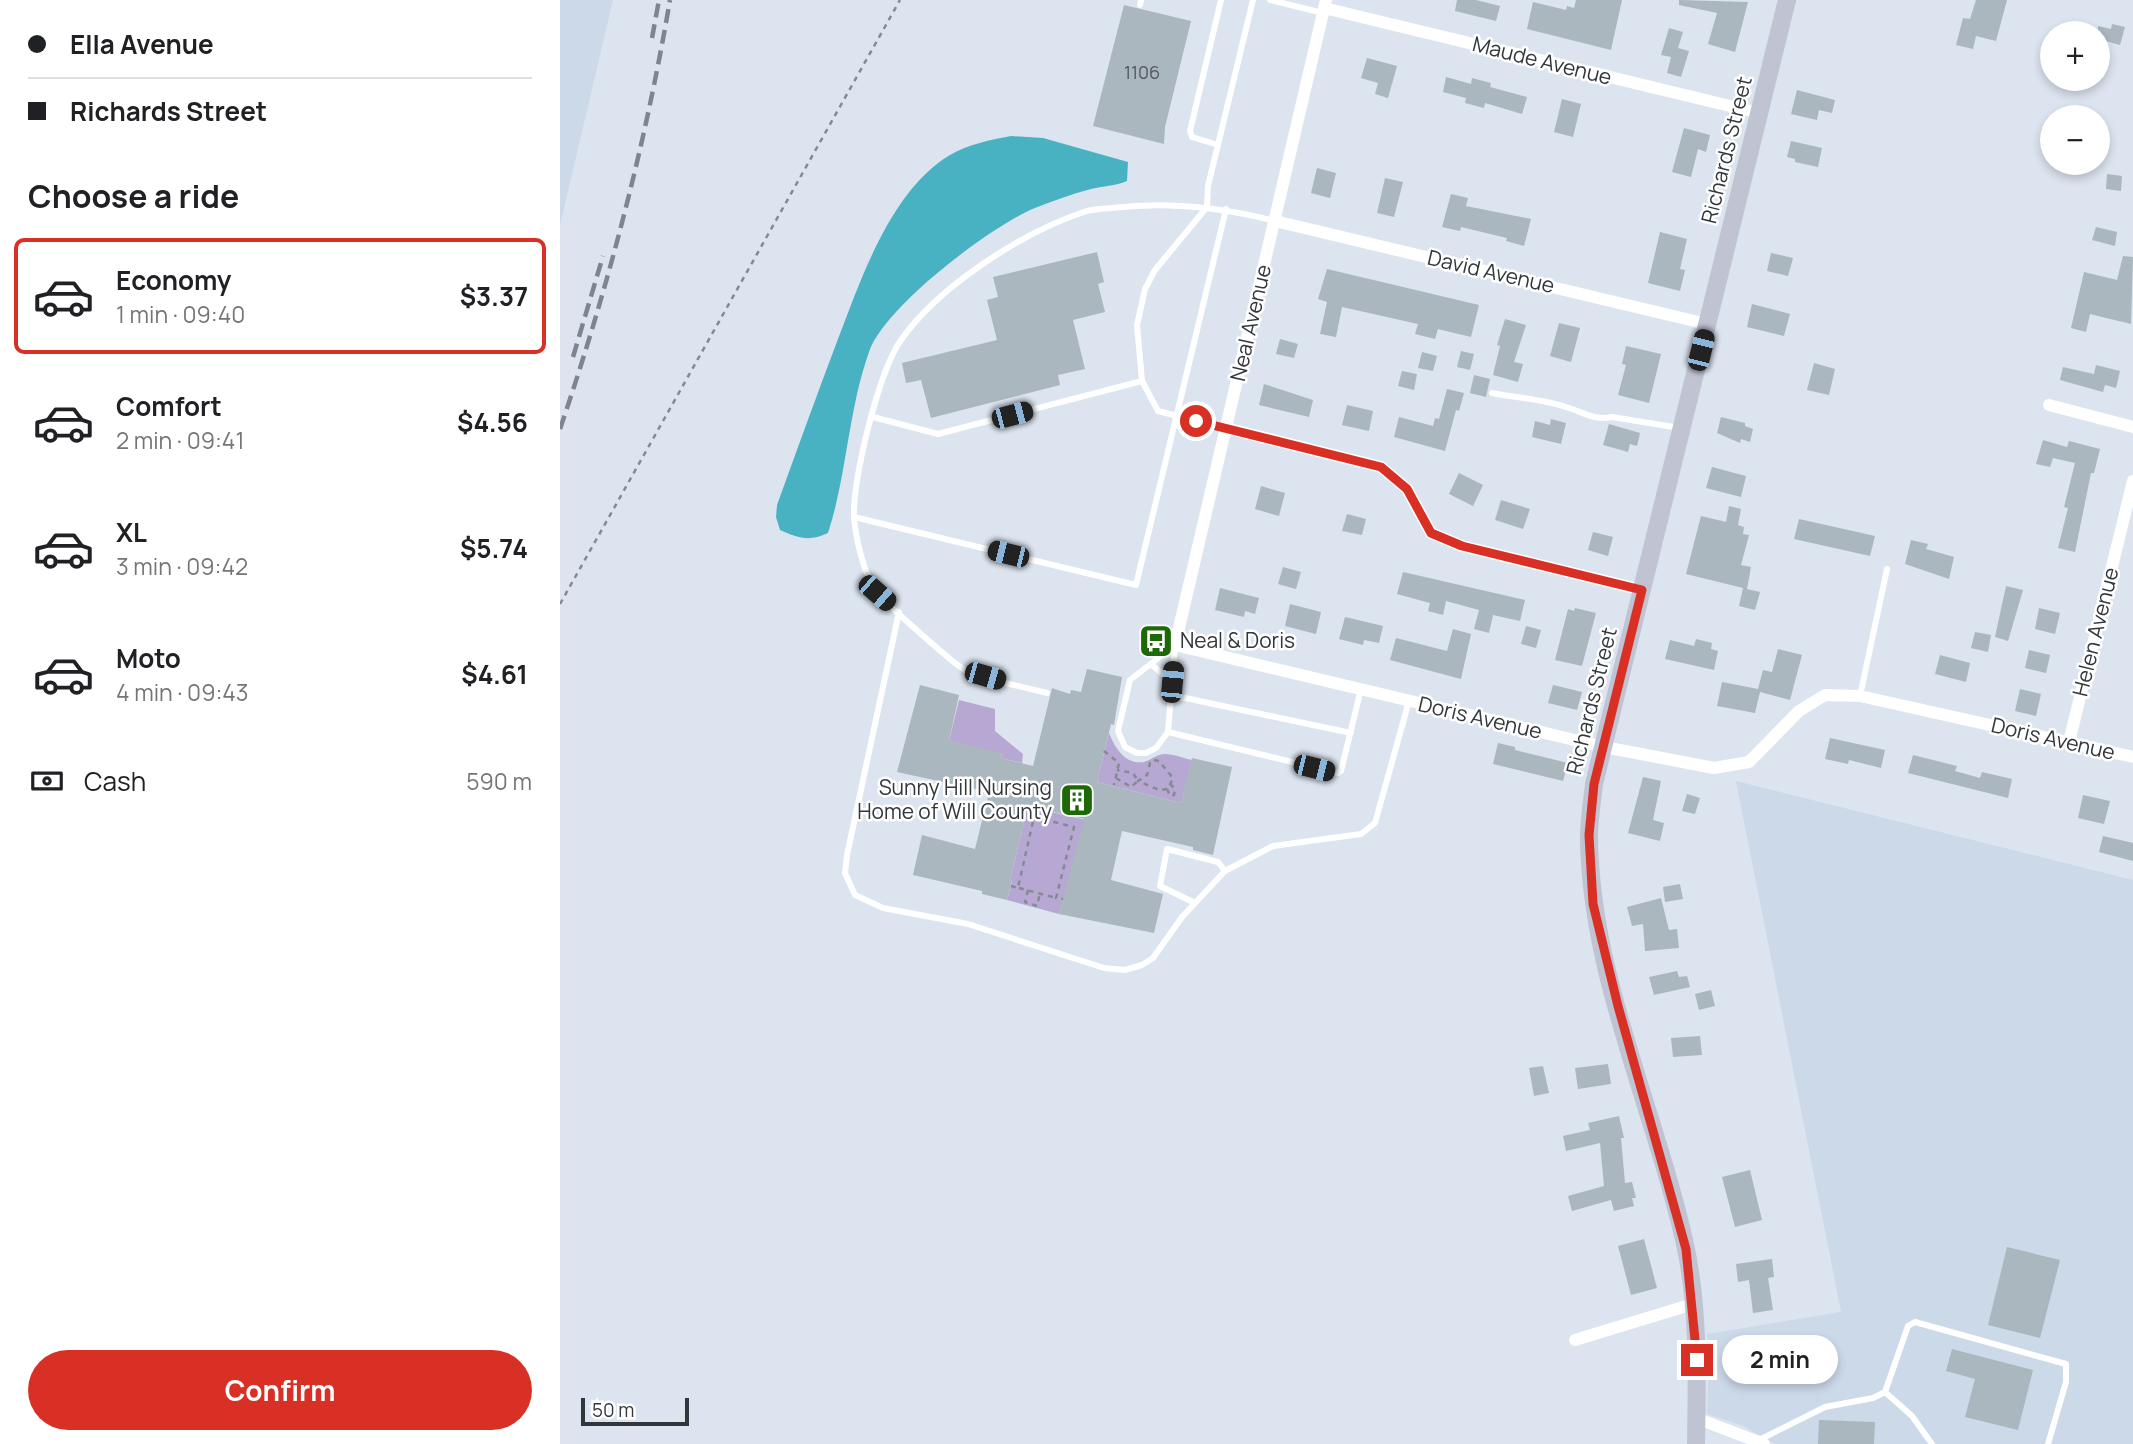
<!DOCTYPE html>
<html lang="en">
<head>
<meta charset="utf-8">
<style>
	body { margin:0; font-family:Manrope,sans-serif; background:#f6f6f6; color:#202124; height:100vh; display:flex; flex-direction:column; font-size:26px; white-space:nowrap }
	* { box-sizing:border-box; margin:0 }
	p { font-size:23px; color:#757577 }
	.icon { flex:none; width:38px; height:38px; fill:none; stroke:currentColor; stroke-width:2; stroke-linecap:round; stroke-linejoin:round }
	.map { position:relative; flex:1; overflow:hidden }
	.sheet { display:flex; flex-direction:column; background:#fff; width:560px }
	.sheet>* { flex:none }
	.banner { display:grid; align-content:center; height:154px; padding:0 28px; background:#fff }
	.buttons { position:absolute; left:1480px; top:21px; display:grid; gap:14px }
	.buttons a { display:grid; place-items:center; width:70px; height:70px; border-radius:50%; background:#fff; box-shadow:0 4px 10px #0003; font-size:35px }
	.scale { position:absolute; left:21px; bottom:18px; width:108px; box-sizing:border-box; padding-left:7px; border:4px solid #33363b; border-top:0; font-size:19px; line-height:24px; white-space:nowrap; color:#33363b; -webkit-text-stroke:5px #fff; paint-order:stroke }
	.end { position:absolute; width:32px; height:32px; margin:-16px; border:9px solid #d93025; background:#fff; box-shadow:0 0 0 4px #fff }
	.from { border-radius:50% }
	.bubble { position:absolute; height:49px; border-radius:24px; background:#fff; box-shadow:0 4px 10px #0003; font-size:23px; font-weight:700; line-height:49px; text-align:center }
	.car { position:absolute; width:21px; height:42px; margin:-21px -10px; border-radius:9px; box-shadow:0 0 5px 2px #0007; background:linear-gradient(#222 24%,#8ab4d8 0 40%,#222 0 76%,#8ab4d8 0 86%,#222 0) }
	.banner b { display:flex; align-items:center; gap:24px; height:66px; font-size:26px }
	.banner b+b { border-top:2px solid #e0e0e0 }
	.banner i { width:18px; height:18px; background:#202124 }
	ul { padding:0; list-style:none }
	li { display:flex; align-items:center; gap:21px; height:116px; margin:0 14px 10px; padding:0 14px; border:4px solid transparent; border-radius:10px }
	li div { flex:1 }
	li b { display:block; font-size:26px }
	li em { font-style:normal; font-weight:700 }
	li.on { border-color:#d93025 }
	li>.icon { width:63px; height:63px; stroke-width:1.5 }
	h2 { padding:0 28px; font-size:32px; line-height:84px }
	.pay { display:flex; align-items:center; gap:18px; height:77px; padding:0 28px; font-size:26px }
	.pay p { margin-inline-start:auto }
	.button { display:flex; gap:14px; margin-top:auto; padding:14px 28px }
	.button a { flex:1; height:80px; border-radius:42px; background:#d93025; color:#fff; font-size:28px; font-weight:700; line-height:80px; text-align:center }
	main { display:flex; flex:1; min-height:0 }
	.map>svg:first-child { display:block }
</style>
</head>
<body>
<main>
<section class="sheet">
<div class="banner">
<b><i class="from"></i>Ella Avenue</b>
<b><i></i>Richards Street</b>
</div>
<h2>Choose a ride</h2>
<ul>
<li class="on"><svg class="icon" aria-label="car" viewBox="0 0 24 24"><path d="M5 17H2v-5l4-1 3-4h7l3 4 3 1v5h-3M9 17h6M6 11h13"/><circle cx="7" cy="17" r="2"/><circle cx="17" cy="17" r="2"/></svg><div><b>Economy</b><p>1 min · 09:40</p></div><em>$3.37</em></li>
<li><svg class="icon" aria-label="car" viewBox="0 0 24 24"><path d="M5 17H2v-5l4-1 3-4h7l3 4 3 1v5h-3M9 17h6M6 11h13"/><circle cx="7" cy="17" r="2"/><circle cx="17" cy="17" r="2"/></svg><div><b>Comfort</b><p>2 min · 09:41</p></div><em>$4.56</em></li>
<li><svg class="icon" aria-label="car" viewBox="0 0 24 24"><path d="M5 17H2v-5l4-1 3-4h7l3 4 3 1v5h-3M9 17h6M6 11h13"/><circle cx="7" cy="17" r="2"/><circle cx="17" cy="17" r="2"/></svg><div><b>XL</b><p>3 min · 09:42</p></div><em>$5.74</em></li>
<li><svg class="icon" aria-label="car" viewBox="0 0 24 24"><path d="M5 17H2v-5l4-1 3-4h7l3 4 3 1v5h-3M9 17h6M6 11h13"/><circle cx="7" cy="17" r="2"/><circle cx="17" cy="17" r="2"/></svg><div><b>Moto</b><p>4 min · 09:43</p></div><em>$4.61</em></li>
</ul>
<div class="pay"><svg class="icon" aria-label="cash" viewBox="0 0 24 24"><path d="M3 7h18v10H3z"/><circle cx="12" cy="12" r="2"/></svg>Cash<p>590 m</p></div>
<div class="button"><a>Confirm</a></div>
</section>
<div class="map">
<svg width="1573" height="1444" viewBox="0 0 1573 1444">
	<rect width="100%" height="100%" fill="#dce4ef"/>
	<!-- built -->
	<g fill="#ccd9e9">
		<path d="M0,0H53L0,225Z"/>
		<path d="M1176,781L1573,880V1444H1215L1183,1426L1147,1414L1149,1356L1147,1334L1281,1312Z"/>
	</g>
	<!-- green -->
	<g fill="#b6a8d2">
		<path d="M399,700L435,709V731L463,754L462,763L441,758L442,754L389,741Z"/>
		<path d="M549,733C555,748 565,765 584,762C591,760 597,754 605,754C613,754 623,758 632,760L621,803L537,782Z"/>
		<path d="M466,806L526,820L499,914L447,900L452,881L450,880L466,814Z"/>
	</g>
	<!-- water -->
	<path fill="#49b2c2" d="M451,136L483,138L568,162L567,181C555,186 543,186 531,189C512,194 493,201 475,208C431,226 324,307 309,352C288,411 287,475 268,533C249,542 238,538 220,530L216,517L217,505C237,450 257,394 278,339C301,279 331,190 390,155C408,144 431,140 451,136Z"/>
	<!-- building -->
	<g fill="#aab7be">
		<path d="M897,0H916L940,6L936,21L895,11Z"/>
		<path d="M1016,0H1062L1051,50L967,29L973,2L1006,10L1007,6L1014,8Z"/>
		<path d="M1119,0L1188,2L1175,52L1148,44L1157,13L1119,5Z"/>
		<path d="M1416,0H1447L1436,41L1416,36L1413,49L1396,45L1403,18L1410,19Z"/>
		<path d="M564,5L631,21L605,127L604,144L533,126Z"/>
		<path d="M1552,24L1565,27L1560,45L1538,39V26L1551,29Z"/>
		<path d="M1109,28L1123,32L1118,48L1129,51L1121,77L1107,73L1111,57L1101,55Z"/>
		<path d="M807,58L837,66L828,98L815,94L818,83L801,78Z"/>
		<path d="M886,77L911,84L912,78L931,83L930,87L967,97L962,114L925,103L924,108L905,103L906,98L883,92Z"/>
		<path d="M1237,90L1275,100L1272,113L1259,110L1257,120L1231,114Z"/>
		<path d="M1002,99L1021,104L1013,137L994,132Z"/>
		<path d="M1124,128L1150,135L1146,152L1138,149L1131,177L1112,172Z"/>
		<path d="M1231,141L1262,148L1258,167L1235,162V159L1227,157Z"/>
		<path d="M757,168L776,173L770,198L751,193Z"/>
		<path d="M1547,174L1562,176L1561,191L1546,189Z"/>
		<path d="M825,178L843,182L834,217L817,213Z"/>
		<path d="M891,194L908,198L906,206L971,219L964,246L946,241L947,238L901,227L900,231L882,227Z"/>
		<path d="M1536,227L1557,232L1555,246L1532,240Z"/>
		<path d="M1100,232L1127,239L1120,269L1125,270L1120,291L1088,283Z"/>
		<path d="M537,252L544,282L538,284L545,312L513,320L525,369L498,375L500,385L371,418L361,380L346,383L342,363L437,340L427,300L438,297L433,277Z"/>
		<path d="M1211,253L1233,258L1228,276L1207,271Z"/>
		<path d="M1563,256L1573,257L1571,324L1530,314L1526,332L1511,328L1524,272L1557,280Z"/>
		<path d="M767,269L919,305L911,337L878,329L875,339L855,334L858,324L782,307L776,337L760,334L767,302L758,299Z"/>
		<path d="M1192,304L1230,314L1224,336L1187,327Z"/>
		<path d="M945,319L966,325L954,362L963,364L958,382L933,375L940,346L937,345Z"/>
		<path d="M999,323L1020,328L1011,362L990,356Z"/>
		<path d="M720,339L738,344L734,358L716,354Z"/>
		<path d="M1066,346L1101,354L1089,403L1058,395L1066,365L1062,364Z"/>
		<path d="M901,351L914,354L910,370L897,367Z"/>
		<path d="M862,352L877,356L873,371L858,368Z"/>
		<path d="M1254,363L1275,369L1269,395L1247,390Z"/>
		<path d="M1536,365L1560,371L1556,388L1545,385L1543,392L1500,380L1503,367L1534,374Z"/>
		<path d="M842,371L857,374L854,390L838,386Z"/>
		<path d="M914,375L930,379L926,397L910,393Z"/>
		<path d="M704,384L753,400L749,417L699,405Z"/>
		<path d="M887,389L904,393L899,411L896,410L885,451L834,437L839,417L873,426L875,418L879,419Z"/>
		<path d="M787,405L813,411L809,431L782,425Z"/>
		<path d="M1161,417L1185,423V426L1193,429L1190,442L1181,439L1180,443L1157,433Z"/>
		<path d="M991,419L1006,423L1001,444L972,437L975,421L990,425Z"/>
		<path d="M1049,424L1080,433L1077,446L1070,444L1068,452L1043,445Z"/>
		<path d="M1483,440L1507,447L1509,441L1540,449L1534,473H1531L1515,552L1498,548L1508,508L1504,507L1515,463L1493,458L1490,467L1476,464Z"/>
		<path d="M1152,467L1186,476L1181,497L1146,488Z"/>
		<path d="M899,473L923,485L913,506L889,494Z"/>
		<path d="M701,486L725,493L719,516L695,509Z"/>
		<path d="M941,500L970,509L963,529L935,520Z"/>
		<path d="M1169,506L1181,509L1178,525L1184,527L1183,534L1189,535L1181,565L1191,567L1187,589L1200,592L1195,610L1179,606L1183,588L1126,574L1141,516L1166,522Z"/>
		<path d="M787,514L806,519L802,535L782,531Z"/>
		<path d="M1239,519L1315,536L1310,556L1234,539Z"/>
		<path d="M1033,532L1053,537L1048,556L1028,550Z"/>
		<path d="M1351,540L1368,544L1366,549L1394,557L1389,579L1345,564Z"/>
		<path d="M723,567L741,572L736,589L718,584Z"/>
		<path d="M843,572L965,600L960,621L933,615L929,633L914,629L919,610L886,601L883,615L868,611L870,603L837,594Z"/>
		<path d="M1446,586L1463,590L1448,641L1435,637Z"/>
		<path d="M660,588L699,598L695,614L685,611L684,617L655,610Z"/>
		<path d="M730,604L761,612L756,634L725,626Z"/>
		<path d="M1015,608L1036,613L1022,666L995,660L1008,609L1014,611Z"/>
		<path d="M1479,608L1500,613L1495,634L1475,629Z"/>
		<path d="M785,617L823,626L819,643L804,640L803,645L779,639Z"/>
		<path d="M966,626L981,630L976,648L961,644Z"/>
		<path d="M893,629L911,634L901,679L830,660L836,638L887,651Z"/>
		<path d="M1415,632L1431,635L1428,652L1411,648Z"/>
		<path d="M1136,639L1152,643L1151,649L1158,651L1154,670L1105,659L1110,640L1134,646Z"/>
		<path d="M1218,649L1242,655L1230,700L1200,692L1195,713L1157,706L1162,682L1198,689L1203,670L1212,672Z"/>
		<path d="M1469,650L1490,655L1486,673L1465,668Z"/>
		<path d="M1380,655L1410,663L1406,682L1375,674Z"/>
		<path d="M527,669L562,677L554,725L551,724L537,782L621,803L632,758L672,767L653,855L633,850V847L562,831L551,880L603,894L594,933L499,914L524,819L468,806L450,880H452L447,900L422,894V891L353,875L362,835L415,849L429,792L337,772L360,685L399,695L389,741L442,753L441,758L473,766L492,688L510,694L511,690L521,692Z"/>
		<path d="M993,685L1022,692L1017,710L988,703Z"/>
		<path d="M1460,689L1481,694L1476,716L1455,711Z"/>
		<path d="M1270,738L1325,750L1321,768L1289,760L1288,764L1265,759Z"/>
		<path d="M938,743L955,747V750L1008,763L1003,781L933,764Z"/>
		<path d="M1353,755L1397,766L1395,771L1420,778L1422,772L1452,779L1448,798L1348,773Z"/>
		<path d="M1083,777L1101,781L1093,820L1104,823L1100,841L1068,833Z"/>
		<path d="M1127,794L1140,798L1135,814L1122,811Z"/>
		<path d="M1523,795L1550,801L1544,824L1518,818Z"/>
		<path d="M1543,836L1573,843V861L1539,852Z"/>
		<path d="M1120,884L1123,899L1105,902L1103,887Z"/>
		<path d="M1101,898L1109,930L1117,929L1119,948L1085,951L1083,924L1072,926L1067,907Z"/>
		<path d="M1117,971L1119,977L1127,976L1130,987L1094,995L1089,977Z"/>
		<path d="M1151,990L1155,1006L1139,1010L1135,994Z"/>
		<path d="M1140,1036L1142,1055L1113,1057L1111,1038Z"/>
		<path d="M1048,1064L1051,1084L1018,1089L1015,1068Z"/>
		<path d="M983,1066L989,1093L974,1096L969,1068Z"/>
		<path d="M1059,1116L1064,1138H1061L1065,1183L1072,1182L1076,1198H1072L1074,1206L1054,1211L1051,1200L1012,1211L1008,1196L1044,1186L1040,1143L1006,1151L1003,1136L1030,1130L1028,1123Z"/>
		<path d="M1190,1170L1202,1220L1175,1227L1162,1177Z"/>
		<path d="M1084,1239L1097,1288L1071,1295L1058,1246Z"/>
		<path d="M1447,1247L1500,1260L1480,1338L1428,1325Z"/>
		<path d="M1212,1259L1214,1277L1208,1278L1213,1310L1193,1313L1189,1280L1178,1282L1176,1264Z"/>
		<path d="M1392,1349L1473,1370L1458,1430L1405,1417L1415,1379L1386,1371Z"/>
		<path d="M1259,1420L1315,1422L1314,1444H1258Z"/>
	</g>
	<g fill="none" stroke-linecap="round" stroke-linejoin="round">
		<!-- path -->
		<g stroke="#848a92" stroke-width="2.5" stroke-dasharray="5 5" stroke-linecap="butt">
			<path d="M0,604L340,0"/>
			<path d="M544,751L559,763L554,785"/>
			<path d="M594,760L599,761L613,778L608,789L599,790L578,781L587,775L590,763Z"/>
			<path d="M556,778L571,787L578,781L573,773L557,770"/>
			<path d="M607,789L610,796L614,795L615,789L611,785"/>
			<path d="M451,886L458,888L474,817L514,827L496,898L503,899"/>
			<path d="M459,888L496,898"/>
			<path d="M468,890L465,902L477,906L480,893"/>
		</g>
		<!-- lane -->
		<g stroke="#fff" stroke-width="6">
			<path d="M710,0L763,13"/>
			<path d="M580,5L581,0"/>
			<path d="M658,145L632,137L630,131L661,0"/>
			<path d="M582,381L598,411L666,428"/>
			<path d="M932,393C957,398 986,399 1009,408C1025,413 1035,421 1052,417L1120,428"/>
			<path d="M313,417L378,434L582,381L577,325L585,289L595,270L647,207L648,186L693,0"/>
			<path d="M294,517L576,585L666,209"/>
			<path d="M339,612L287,855L285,873L295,895L323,908L408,924L544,968L565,970L582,965L593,958L622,917L665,871L713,846L801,834L815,823L849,701"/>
			<path d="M615,645L608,732L596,748L586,753H577L565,747L558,731L570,680Z"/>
			<path d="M592,665L612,682"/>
			<path d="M487,693C462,686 428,681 405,670C395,665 326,604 318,593C304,577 296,539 294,518C292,480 319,371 341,340C378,287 460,234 521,213C530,209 542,209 552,208C608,201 660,207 715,221"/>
			<path d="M611,695L791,733"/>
			<path d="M1300,696L1327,569"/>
			<path d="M608,732L778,773L781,771L801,689"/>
			<path d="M635,903L600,886L607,849L658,862L665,871"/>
			<path d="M1325,1392L1352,1416L1372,1444"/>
			<path d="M1199,1440L1265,1407L1313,1398L1325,1392L1348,1326L1355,1322L1506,1364V1382L1488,1444"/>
		</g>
		<!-- street -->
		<g stroke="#fff" stroke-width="12">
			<path d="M766,0L615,645L1044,747L1154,768L1189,762L1239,711L1265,695L1300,696L1573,757"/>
			<path d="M764,8L1199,113"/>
			<path d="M715,221L1147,324"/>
			<path d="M1489,405L1573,427"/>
			<path d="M666,428L821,467L847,489L871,533L902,546L1082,590"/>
			<path d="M1509,742L1573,481"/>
			<path d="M1015,1340L1133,1304"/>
			<path d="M1136,1418L1204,1444"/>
		</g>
		<!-- secondary -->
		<path stroke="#c0c3d2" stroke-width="18" d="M1136,1444C1137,1379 1139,1312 1126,1249C1097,1114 1030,976 1029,837C1029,820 1032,802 1034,784L1227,0"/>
		<!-- rail -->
		<g stroke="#80858d" stroke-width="4.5" stroke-dasharray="14 7" stroke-linecap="butt">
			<path d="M92,38L99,0"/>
			<path d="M13,357L43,256"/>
			<path d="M0,429C48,288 85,146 110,0"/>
		</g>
	</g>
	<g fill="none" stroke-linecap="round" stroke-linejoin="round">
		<!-- route -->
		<path stroke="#d93025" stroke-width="9" d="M636,421L821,467L847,489L871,533L902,546L1082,590L1034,784L1029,835L1033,904L1058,1006L1126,1249L1137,1360"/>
	</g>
	<!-- icons -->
	<defs>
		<g id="bus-square" transform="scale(1.75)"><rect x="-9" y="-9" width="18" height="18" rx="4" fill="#1d6906" stroke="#fff"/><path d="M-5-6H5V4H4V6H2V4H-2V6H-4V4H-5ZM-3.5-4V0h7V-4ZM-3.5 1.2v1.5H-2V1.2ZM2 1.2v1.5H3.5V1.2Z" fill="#fff"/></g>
		<g id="building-square" transform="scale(1.75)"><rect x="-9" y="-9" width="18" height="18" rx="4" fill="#1d6906" stroke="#fff"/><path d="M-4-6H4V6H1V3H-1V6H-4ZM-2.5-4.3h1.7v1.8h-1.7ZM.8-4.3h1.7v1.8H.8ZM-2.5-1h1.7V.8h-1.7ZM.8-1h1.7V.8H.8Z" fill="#fff"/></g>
	</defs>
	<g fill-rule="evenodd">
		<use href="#bus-square" x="596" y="641"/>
		<use href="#building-square" x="517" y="800"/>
	</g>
	<g text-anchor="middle" stroke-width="5" stroke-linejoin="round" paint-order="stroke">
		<!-- number labels -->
		<g font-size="18" fill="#51565c">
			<text x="582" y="79">1106</text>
		</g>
		<!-- street labels -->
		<g font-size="21" fill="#33363b" stroke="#fff">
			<text transform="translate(982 61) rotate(14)" y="7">Maude Avenue</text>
			<text transform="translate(1167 150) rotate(-76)" y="7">Richards Street</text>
			<text transform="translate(931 272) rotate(13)" y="7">David Avenue</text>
			<text transform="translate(691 323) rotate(-77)" y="7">Neal Avenue</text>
			<text transform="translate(1536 632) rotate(-76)" y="7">Helen Avenue</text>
			<text transform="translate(1032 701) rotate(-76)" y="7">Richards Street</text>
			<text transform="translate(920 718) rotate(13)" y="7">Doris Avenue</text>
			<text transform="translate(1493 739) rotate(13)" y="7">Doris Avenue</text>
		</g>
		<!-- poi labels -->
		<g font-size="21" fill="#33363b" stroke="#fff" text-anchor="start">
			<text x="620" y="648">Neal &amp; Doris</text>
			<text x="492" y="795" text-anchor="end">Sunny Hill Nursing<tspan x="492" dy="24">Home of Will County</tspan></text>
		</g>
	</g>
</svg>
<div class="buttons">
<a>+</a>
<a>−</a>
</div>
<div class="scale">50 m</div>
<i class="end from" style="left:636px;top:421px"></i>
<i class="end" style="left:1137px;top:1360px"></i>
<div class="bubble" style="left:1162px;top:1335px;width:116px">2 min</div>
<i class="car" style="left:1141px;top:350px;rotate:14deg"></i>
<i class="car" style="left:452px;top:415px;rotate:75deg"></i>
<i class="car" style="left:448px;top:554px;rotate:284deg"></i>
<i class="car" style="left:317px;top:593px;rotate:131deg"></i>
<i class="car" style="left:425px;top:676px;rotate:106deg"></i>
<i class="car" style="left:612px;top:682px;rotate:5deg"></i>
<i class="car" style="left:754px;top:768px;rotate:104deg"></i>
</div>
</main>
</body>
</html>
